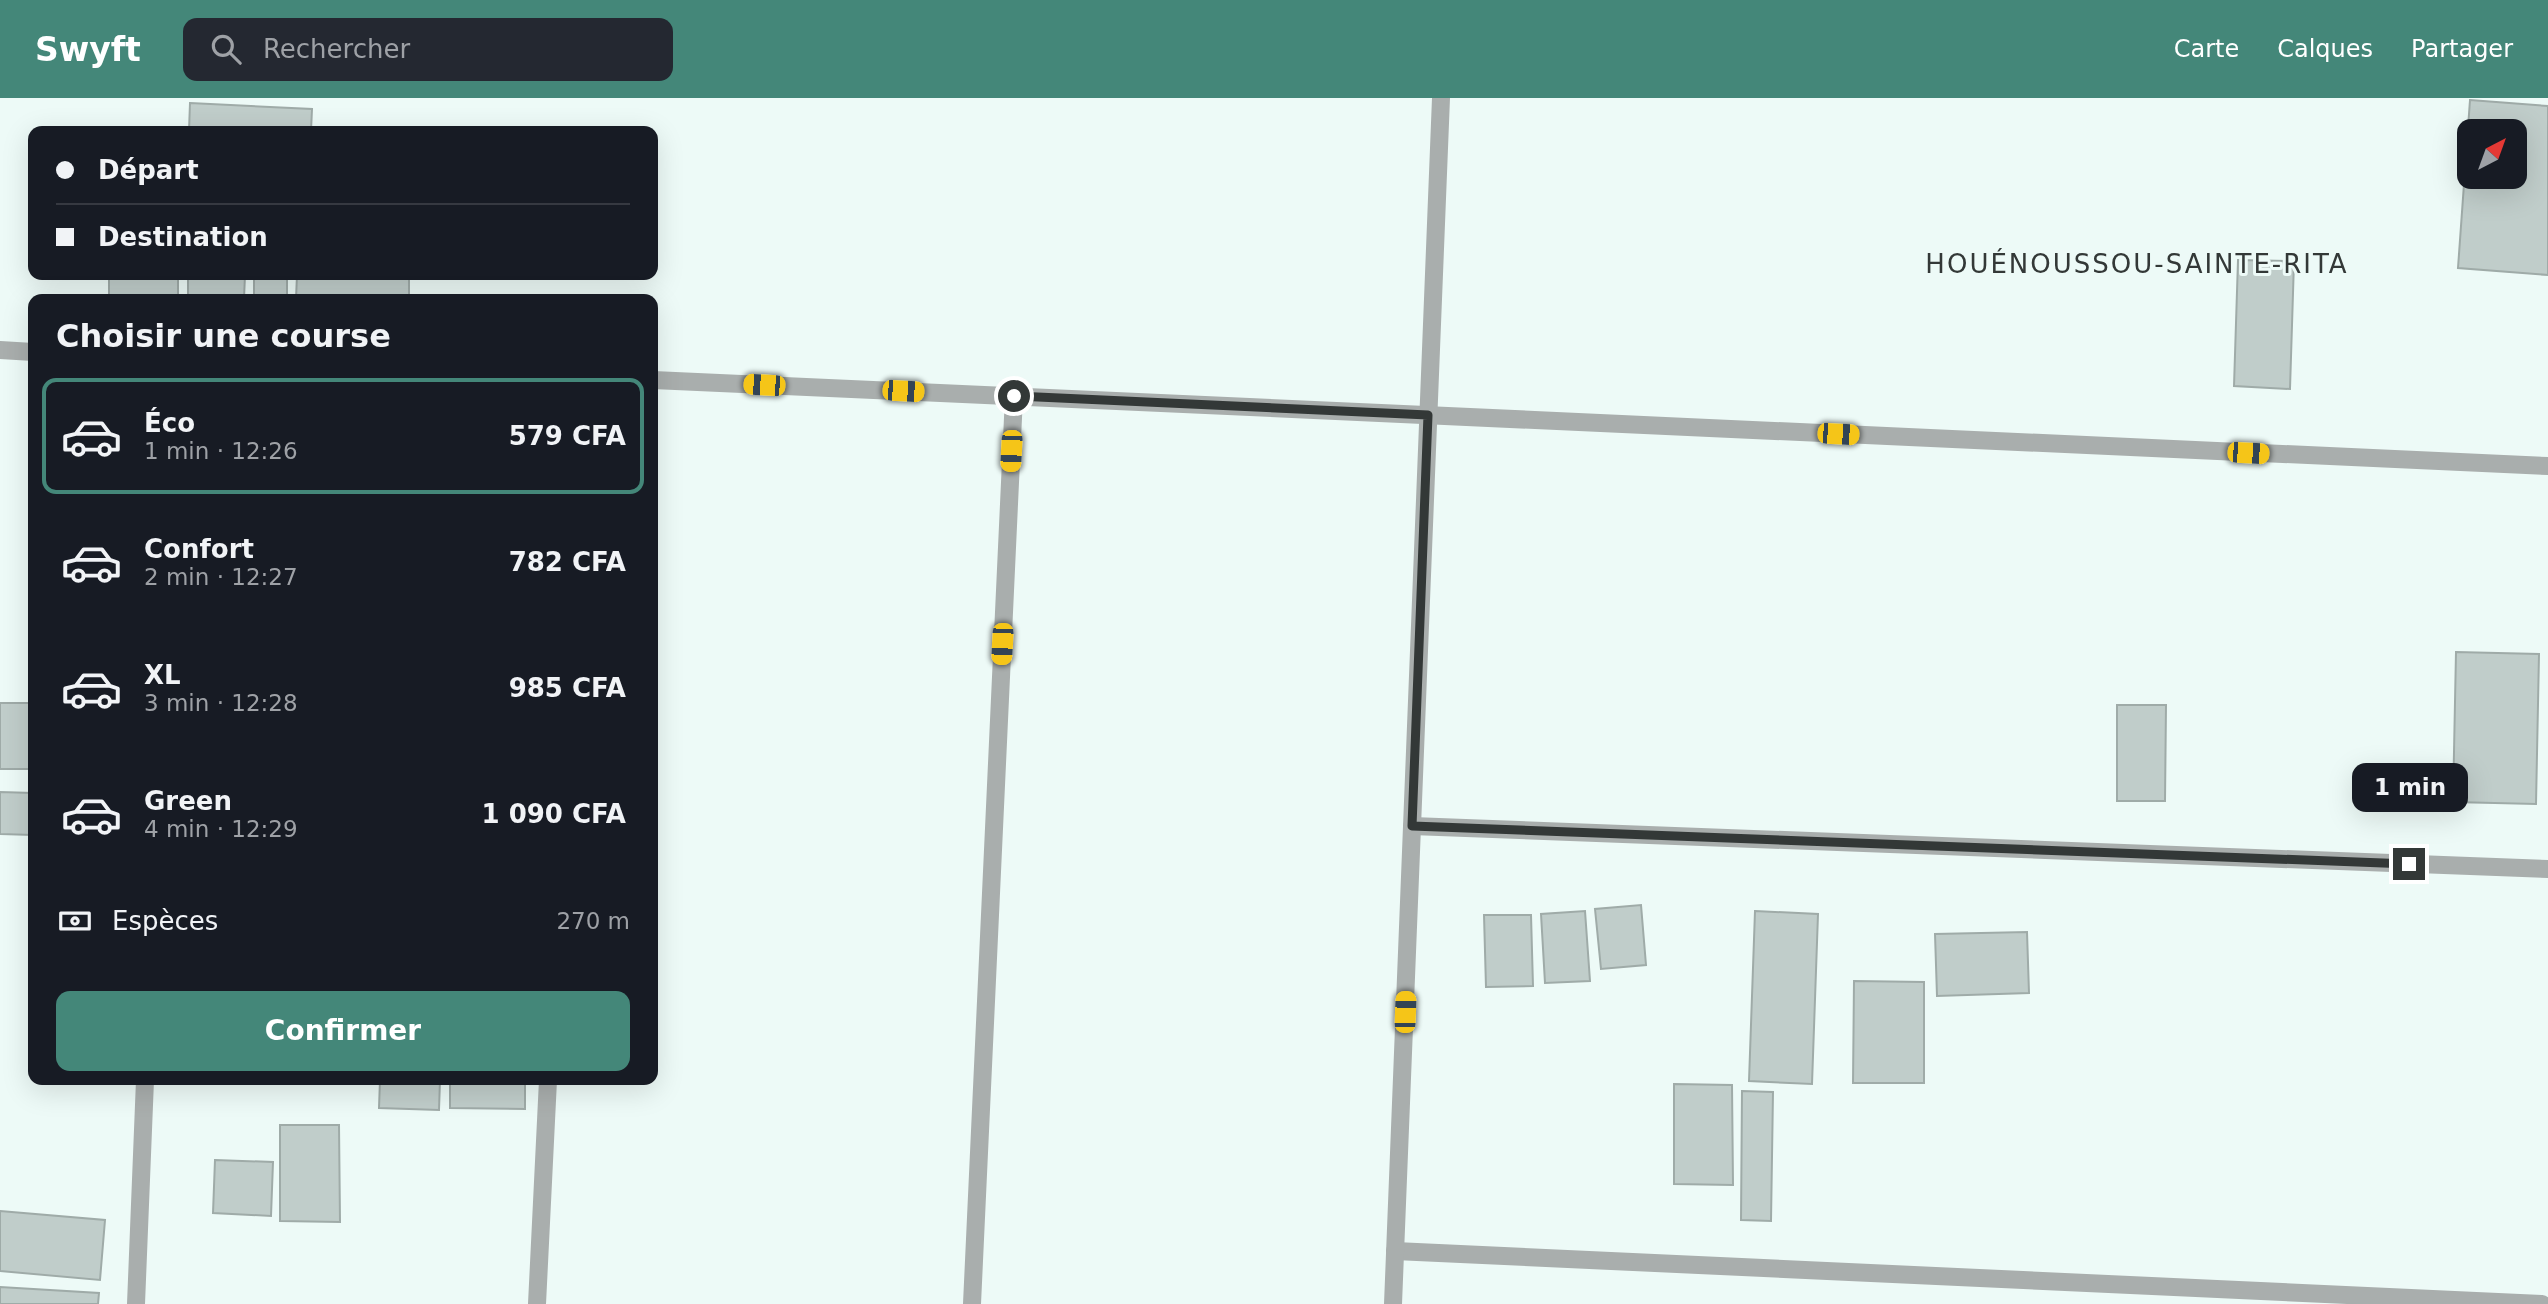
<!DOCTYPE html>
<html lang="fr">
<head>
<meta charset="utf-8">
<style>
	body { margin:0; font-family:"DejaVu Sans",sans-serif; background:#242831; color:#f1f3f6; height:100vh; display:flex; flex-direction:column; font-size:26px; white-space:nowrap }
	* { box-sizing:border-box; margin:0 }
	p { font-size:23px; color:#9ea1a6 }
	.icon { flex:none; width:38px; height:38px; fill:none; stroke:currentColor; stroke-width:2; stroke-linecap:round; stroke-linejoin:round }
	.map { position:relative; flex:1; overflow:hidden }
	.side { position:absolute; left:28px; top:196px; width:630px; height:791px; display:flex; flex-direction:column; background:#171b24; border-radius:14px; box-shadow:0 7px 28px #0002 }
	.side>* { flex:none }
	.top-card { position:absolute; left:28px; top:28px; width:630px; height:154px; border-radius:14px; box-shadow:0 7px 28px #0002; display:grid; align-content:center; height:154px; padding:0 28px; background:#171b24 }
	.needle { width:46px; rotate:41deg }
	.controls { position:absolute; left:2457px; top:21px; display:grid; gap:14px }
	.controls a { display:grid; place-items:center; width:70px; height:70px; border-radius:14px; background:#171b24; box-shadow:0 7px 28px #0002; font-size:35px }
	.end { position:absolute; width:32px; height:32px; margin:-16px; border:9px solid #333837; background:#fff; box-shadow:0 0 0 4px #fff }
	.from { border-radius:50% }
	.bubble { position:absolute; height:49px; border-radius:14px; background:#171b24; box-shadow:0 7px 28px #0002; font-size:23px; font-weight:700; line-height:49px; text-align:center }
	.car { position:absolute; width:21px; height:42px; margin:-21px -10px; border-radius:9px; box-shadow:0 0 5px 2px #0007; background:linear-gradient(#f5c518 24%,#345 0 40%,#f5c518 0 76%,#345 0 86%,#f5c518 0) }
	.top-card b { display:flex; align-items:center; gap:24px; height:66px; font-size:26px }
	.top-card b+b { border-top:2px solid #363941 }
	.top-card i { width:18px; height:18px; background:#f1f3f6 }
	ul { padding:0; list-style:none }
	li { display:flex; align-items:center; gap:21px; height:116px; margin:0 14px 10px; padding:0 14px; border:4px solid transparent; border-radius:14px }
	li div { flex:1 }
	li b { display:block; font-size:26px }
	li em { font-style:normal; font-weight:700 }
	li.on { border-color:#448779 }
	li>.icon { width:63px; height:63px; stroke-width:1.5 }
	h2 { padding:0 28px; font-size:32px; line-height:84px }
	.pay { display:flex; align-items:center; gap:18px; height:77px; padding:0 28px; font-size:26px }
	.pay p { margin-inline-start:auto }
	.primary-button { display:flex; gap:14px; margin-top:auto; padding:14px 28px }
	.primary-button a { flex:1; height:80px; border-radius:14px; background:#448779; color:#fff; font-size:28px; font-weight:700; line-height:80px; text-align:center }
	header { display:flex; align-items:center; gap:42px; box-sizing:border-box; height:98px; padding:0 35px; background:#448779; color:#fff }
	header strong { font-size:33px }
	nav { display:flex; gap:38px; margin-inline-start:auto; font-size:24px }
	.search { width:490px; height:63px; background:#242831; display:flex; align-items:center; gap:18px; box-sizing:border-box; padding:0 24px; border-radius:14px; color:#9ea1a6; font-size:26px }
	.map>svg:first-child { display:block }
</style>
</head>
<body>
<header>
<strong>Swyft</strong>
<div class="search"><svg class="icon" aria-label="search" viewBox="0 0 24 24"><circle cx="10" cy="10" r="6"/><path d="M15 15l6 6"/></svg>Rechercher</div>
<nav><a>Carte</a><a>Calques</a><a>Partager</a></nav>
</header>
<div class="map">
<svg width="2548" height="1206" viewBox="0 0 2548 1206">
	<rect width="100%" height="100%" fill="#edfaf7"/>
	<!-- building -->
	<g fill="#c0cdca" stroke="#9faba8" stroke-width="2" fill-rule="evenodd">
		<path d="M2470,2L2548,8V177L2458,170ZM2469,33H2515V79H2469Z"/>
		<path d="M190,5L312,11L311,33H189Z"/>
		<path d="M2238,162L2294,163L2290,291L2234,288Z"/>
		<rect x="109" y="177" width="69" height="24"/>
		<path d="M188,177H245L244,201H188Z"/>
		<rect x="254" y="177" width="33" height="24"/>
		<path d="M297,177H409V201H296Z"/>
		<path d="M584,177H625V179L584,178Z"/>
		<path d="M2456,554L2539,556L2536,706L2453,704Z"/>
		<rect x="0" y="605" width="33" height="66"/>
		<path d="M2117,607H2166L2165,703H2117Z"/>
		<path d="M0,694L33,695V737L0,736Z"/>
		<path d="M1641,807L1646,867L1601,871L1595,811Z"/>
		<path d="M1585,813L1590,883L1545,885L1541,816Z"/>
		<path d="M1755,813L1818,816L1812,986L1749,983Z"/>
		<path d="M1484,817H1531L1533,888L1486,889Z"/>
		<path d="M2027,834L2029,895L1937,898L1935,836Z"/>
		<path d="M1854,883L1924,884V985H1853Z"/>
		<path d="M380,982H440L439,1012L379,1010Z"/>
		<path d="M450,982H525V1011L450,1010Z"/>
		<path d="M1674,986L1732,987L1733,1087L1674,1086Z"/>
		<path d="M1742,993L1773,994L1771,1123L1741,1122Z"/>
		<path d="M280,1027H339L340,1124L280,1123Z"/>
		<path d="M215,1062L273,1064L271,1118L213,1115Z"/>
		<path d="M0,1113L105,1122L100,1182L0,1173Z"/>
		<path d="M0,1189L99,1195L98,1206H0Z"/>
	</g>
	<g fill="none" stroke-linecap="round" stroke-linejoin="round">
		<!-- street -->
		<g stroke="#a9aead" stroke-width="18">
			<path d="M0,252L33,254"/>
			<path d="M653,282L2548,368"/>
			<path d="M1412,728L2548,771"/>
			<path d="M1395,1153L2542,1206"/>
			<path d="M136,1206L145,982"/>
			<path d="M537,1206L548,982"/>
			<path d="M972,1206L1014,298"/>
			<path d="M1393,1206L1441,0"/>
		</g>
	</g>
	<g fill="none" stroke-linecap="round" stroke-linejoin="round">
		<!-- route -->
		<path stroke="#333837" stroke-width="9" d="M1014,298L1428,317L1412,728L2409,766"/>
	</g>
	<g text-anchor="middle" stroke-width="6" stroke-linejoin="round" paint-order="stroke">
		<!-- neighbourhood labels -->
		<g font-size="26" letter-spacing="2" fill="#333837" stroke="#edfaf7">
			<text x="2137" y="175">HOUÉNOUSSOU-SAINTE-RITA</text>
		</g>
	</g>
</svg>
<div class="controls">
<a><svg class="needle" viewBox="-14 -14 28 28"><path d="M0-13l5 13h-10z" fill="#e53935"/><path d="M0 13l5-13h-10z" fill="#9ea1a6"/></svg></a>
</div>
<i class="end from" style="left:1014px;top:298px"></i>
<i class="end" style="left:2409px;top:766px"></i>
<div class="bubble" style="left:2352px;top:665px;width:116px">1 min</div>
<i class="car" style="left:764px;top:287px;rotate:273deg"></i>
<i class="car" style="left:903px;top:293px;rotate:93deg"></i>
<i class="car" style="left:1838px;top:336px;rotate:93deg"></i>
<i class="car" style="left:1011px;top:353px;rotate:183deg"></i>
<i class="car" style="left:2248px;top:355px;rotate:93deg"></i>
<i class="car" style="left:1002px;top:546px;rotate:183deg"></i>
<i class="car" style="left:1405px;top:914px;rotate:2deg"></i>
<div class="top-card">
<b><i class="from"></i>Départ</b>
<b><i></i>Destination</b>
</div>
<section class="side">
<h2>Choisir une course</h2>
<ul>
<li class="on"><svg class="icon" aria-label="car" viewBox="0 0 24 24"><path d="M5 17H2v-5l4-1 3-4h7l3 4 3 1v5h-3M9 17h6M6 11h13"/><circle cx="7" cy="17" r="2"/><circle cx="17" cy="17" r="2"/></svg><div><b>Éco</b><p>1 min · 12:26</p></div><em>579 CFA</em></li>
<li><svg class="icon" aria-label="car" viewBox="0 0 24 24"><path d="M5 17H2v-5l4-1 3-4h7l3 4 3 1v5h-3M9 17h6M6 11h13"/><circle cx="7" cy="17" r="2"/><circle cx="17" cy="17" r="2"/></svg><div><b>Confort</b><p>2 min · 12:27</p></div><em>782 CFA</em></li>
<li><svg class="icon" aria-label="car" viewBox="0 0 24 24"><path d="M5 17H2v-5l4-1 3-4h7l3 4 3 1v5h-3M9 17h6M6 11h13"/><circle cx="7" cy="17" r="2"/><circle cx="17" cy="17" r="2"/></svg><div><b>XL</b><p>3 min · 12:28</p></div><em>985 CFA</em></li>
<li><svg class="icon" aria-label="car" viewBox="0 0 24 24"><path d="M5 17H2v-5l4-1 3-4h7l3 4 3 1v5h-3M9 17h6M6 11h13"/><circle cx="7" cy="17" r="2"/><circle cx="17" cy="17" r="2"/></svg><div><b>Green</b><p>4 min · 12:29</p></div><em>1 090 CFA</em></li>
</ul>
<div class="pay"><svg class="icon" aria-label="cash" viewBox="0 0 24 24"><path d="M3 7h18v10H3z"/><circle cx="12" cy="12" r="2"/></svg>Espèces<p>270 m</p></div>
<div class="primary-button"><a>Confirmer</a></div>
</section>
</div>
</body>
</html>
